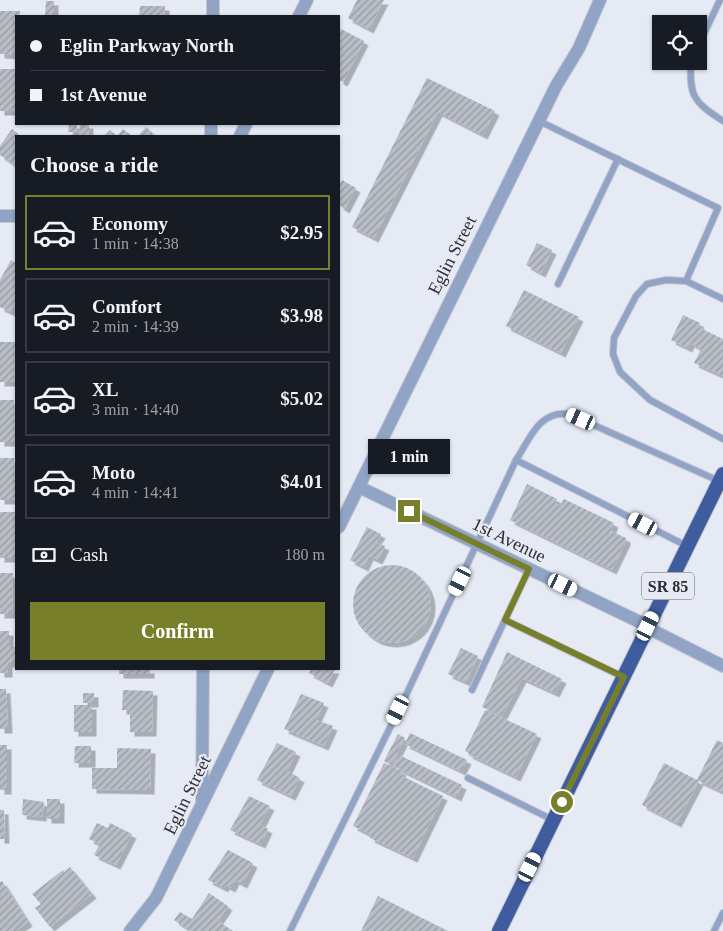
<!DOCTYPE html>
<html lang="en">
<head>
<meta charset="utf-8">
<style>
	body { margin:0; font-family:Georgia,serif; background:#20242c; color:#f1f3f6; height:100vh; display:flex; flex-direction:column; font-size:19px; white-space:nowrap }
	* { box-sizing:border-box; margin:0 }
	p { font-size:16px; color:#9ea1a6 }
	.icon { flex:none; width:28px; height:28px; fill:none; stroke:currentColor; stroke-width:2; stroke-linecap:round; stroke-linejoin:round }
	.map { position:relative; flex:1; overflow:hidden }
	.sheet { position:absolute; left:15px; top:135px; width:325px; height:535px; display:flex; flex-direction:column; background:#171b24; border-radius:0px; box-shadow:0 1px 4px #0004 }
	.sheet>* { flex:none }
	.guide { position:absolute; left:15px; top:15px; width:325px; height:110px; border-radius:0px; box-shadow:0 1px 4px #0004; display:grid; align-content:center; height:110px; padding:0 15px; background:#171b24 }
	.controls { position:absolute; left:652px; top:15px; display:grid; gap:10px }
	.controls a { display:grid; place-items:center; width:55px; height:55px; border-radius:0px; background:#171b24; box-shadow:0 1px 4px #0004; font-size:25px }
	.end { position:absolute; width:22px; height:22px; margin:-11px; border:6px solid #777f2a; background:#fff; box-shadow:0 0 0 2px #fff }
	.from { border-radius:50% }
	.bubble { position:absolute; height:35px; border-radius:0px; background:#171b24; box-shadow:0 1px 4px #0004; font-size:16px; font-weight:600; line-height:35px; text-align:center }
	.car { position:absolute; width:15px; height:30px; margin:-15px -8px; border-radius:6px; box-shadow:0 0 4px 1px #0007; background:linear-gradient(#fff 24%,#345 0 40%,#fff 0 76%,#345 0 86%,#fff 0) }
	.guide b { display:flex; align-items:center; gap:18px; height:48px; font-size:19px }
	.guide b+b { border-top:1px solid #363941 }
	.guide i { width:12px; height:12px; background:#f1f3f6 }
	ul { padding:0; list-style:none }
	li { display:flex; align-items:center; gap:15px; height:75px; margin:0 10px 8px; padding:0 5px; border:2px solid #363941; border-radius:0px }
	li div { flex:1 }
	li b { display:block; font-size:19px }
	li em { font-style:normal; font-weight:600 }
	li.selected { border-color:#777f2a }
	li>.icon { width:45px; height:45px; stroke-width:1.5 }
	h2 { padding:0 15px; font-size:22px; line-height:60px }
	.pay { display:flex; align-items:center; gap:12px; height:55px; padding:0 15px; font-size:19px }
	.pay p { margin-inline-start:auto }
	.button { display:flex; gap:10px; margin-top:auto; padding:10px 15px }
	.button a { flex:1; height:58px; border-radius:0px; background:#777f2a; color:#fff; font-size:20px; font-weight:600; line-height:58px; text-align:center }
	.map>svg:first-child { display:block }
</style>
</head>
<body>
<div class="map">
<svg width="723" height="931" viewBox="0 0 723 931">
	<defs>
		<pattern id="building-hatch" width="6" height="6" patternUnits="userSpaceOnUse" patternTransform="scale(1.25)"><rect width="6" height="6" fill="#b8bdc6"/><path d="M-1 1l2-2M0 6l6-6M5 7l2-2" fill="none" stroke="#969aa1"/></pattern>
		<filter id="shadow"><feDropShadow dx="4.5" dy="4.5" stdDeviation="0" flood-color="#0004"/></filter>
	</defs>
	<rect width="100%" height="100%" fill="#e5eaf4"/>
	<!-- building -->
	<g fill="url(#building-hatch)" filter="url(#shadow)">
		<path d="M357,0H384L369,29L348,18Z"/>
		<path d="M46,1H54V16H45Z"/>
		<path d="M140,6H165V16H139Z"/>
		<path d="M0,11H20V16H16V55L0,54Z"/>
		<path d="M341,29L364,41L343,82L339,80V33Z"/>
		<rect x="0" y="69" width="16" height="42"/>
		<path d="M427,78L495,111L483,135L438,112L374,238L352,227Z"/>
		<path d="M69,124H77L76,132H68Z"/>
		<path d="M80,124H89V136H79Z"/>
		<path d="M146,127L156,136H138Z"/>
		<path d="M12,129L21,136H16V162L14,165L0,155V146Z"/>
		<path d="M123,129L132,136H104L110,130L117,136Z"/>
		<path d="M342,180L356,188L345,209L339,205V185Z"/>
		<path d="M537,243L552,250L541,273L526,265Z"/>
		<path d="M11,260L16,263V302L11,312L0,307V280Z"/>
		<path d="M524,290L579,317L561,353L506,326Z"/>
		<path d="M683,315L700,323L698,327L723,339V376L694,363L701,349L690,343L688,348L671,340Z"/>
		<path d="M0,342H15L14,382H0Z"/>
		<path d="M0,400H14L16,442H0Z"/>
		<path d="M0,458H14L16,498L13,500H0Z"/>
		<path d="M527,484L557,499L555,504L560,506L564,499L614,523L611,531L626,538V541L612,570L510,520Z"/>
		<path d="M0,512H16L15,558H0Z"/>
		<path d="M367,527L381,534L376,542L385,546L378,560L369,556L364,567L350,560Z"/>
		<circle cx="392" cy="604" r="39"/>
		<path d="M0,573H13L12,614H0Z"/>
		<path d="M0,631H9V647H16V663H8V673H0Z"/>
		<path d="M461,648L478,656L466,682L448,674Z"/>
		<path d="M507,652L562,679L555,693L522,678L502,716L482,707Z"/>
		<rect x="119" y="669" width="31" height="5"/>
		<path d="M311,669H335L328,683L309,673Z"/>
		<path d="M0,689H6L8,729H0Z"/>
		<path d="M123,690L153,691L152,732H130V710H122Z"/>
		<rect x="83" y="693" width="11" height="10"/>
		<path d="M301,694L324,703L316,720L333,726L324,746L284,729Z"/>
		<rect x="74" y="705" width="18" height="27"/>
		<path d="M485,710L537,734L516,777L468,754L469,753L465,751Z"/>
		<path d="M410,733L467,760L461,771L405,744Z"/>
		<path d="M398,734L405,738L391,765L384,761Z"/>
		<path d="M717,740L723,743V792L697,780Z"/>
		<path d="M277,743L296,752L287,771L300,778L291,796L257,780Z"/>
		<rect x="0" y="745" width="7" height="45"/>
		<path d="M75,746H91V763H74Z"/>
		<path d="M117,748L151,749L150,790L92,789V768H117Z"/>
		<path d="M399,755L462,785L457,797L393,766Z"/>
		<path d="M384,763L402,771L400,775L443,796L413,858L370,838L371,835L353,826Z"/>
		<path d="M664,763L699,781L677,823L642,805Z"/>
		<path d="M249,796L270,806L260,825L268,829L261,844L230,830Z"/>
		<path d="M23,799L44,802L42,817L22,815Z"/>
		<rect x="47" y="799" width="13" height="20"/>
		<path d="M0,810H4L5,839H0Z"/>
		<path d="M97,823L108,828L110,823L132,834L116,865L94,855L100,844L89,839Z"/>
		<path d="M228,850L253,863L243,884L235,880L231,888L225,885L224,888L208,880Z"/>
		<path d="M70,867L92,894L50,927L35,908L41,904L32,894L63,870L64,872Z"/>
		<path d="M2,881L28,922L15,931H0V882Z"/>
		<path d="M209,893L228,906L218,921L233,931H190L174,920L180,912L192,919Z"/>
		<path d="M378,896L448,931H361Z"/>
	</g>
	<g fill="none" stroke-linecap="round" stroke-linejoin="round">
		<!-- service casing -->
		<g stroke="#c4c8d1" stroke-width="8">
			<g id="service">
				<path d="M699,44L720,0"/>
				<path d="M691,61C689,97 694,102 723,121"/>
				<path d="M539,121L718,208L686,281"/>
				<path d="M558,284L618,159"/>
				<path d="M723,299L686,281L666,280L647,284L636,296L614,338L613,354L620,372L650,400L723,439"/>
				<path d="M516,460C530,439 539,410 569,414L719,481"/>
				<path d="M505,620L623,677"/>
				<path d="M472,690L529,569"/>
				<path d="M468,778L553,820"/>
				<path d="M290,931L407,693L516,460L687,546"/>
				<path d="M714,931L723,913"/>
			</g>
		</g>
		<!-- minor casing -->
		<g stroke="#c4c8d1" stroke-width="14">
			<g id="minor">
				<path d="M213,16V0"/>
				<path d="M299,16L307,0"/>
				<path d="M211,136V124"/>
				<path d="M240,136L246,124"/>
				<path d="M0,216H16"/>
				<path d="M359,487L648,626L652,630L723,666"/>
				<path d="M339,527L556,86L579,48L600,0"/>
				<path d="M202,800L203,669"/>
				<path d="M130,931L156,898L268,669"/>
			</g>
		</g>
		<!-- trunk casing -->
		<g stroke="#c4c8d1" stroke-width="16">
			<path id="trunk" d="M499,931L723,474"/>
		</g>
		<!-- service -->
		<use href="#service" stroke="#92a4c6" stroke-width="6"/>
		<!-- minor -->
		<use href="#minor" stroke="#92a4c6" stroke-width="12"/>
		<!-- trunk -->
		<use href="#trunk" stroke="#3e5c9e" stroke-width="14"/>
	</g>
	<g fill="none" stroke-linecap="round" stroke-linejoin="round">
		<!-- route -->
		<path stroke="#777f2a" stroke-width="6" d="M409,511L529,569L505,620L624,677L562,802"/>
	</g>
	<g text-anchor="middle" stroke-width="4.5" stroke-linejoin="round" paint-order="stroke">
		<!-- shield labels -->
		<rect fill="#e5eaf4" stroke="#64666c" stroke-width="1" x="642" y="572.5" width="52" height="27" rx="4"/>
		<g font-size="16" font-weight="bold" fill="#2c2d31">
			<text x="668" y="592">SR 85</text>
		</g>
		<!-- street labels -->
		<g font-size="18" fill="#2c2d31" stroke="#e5eaf4">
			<text transform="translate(452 255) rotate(-63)" y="6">Eglin Street</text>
			<text transform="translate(509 540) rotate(26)" y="6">1st Avenue</text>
			<text transform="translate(187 795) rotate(-64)" y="6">Eglin Street</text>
		</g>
	</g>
</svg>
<div class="controls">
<a><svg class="icon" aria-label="locate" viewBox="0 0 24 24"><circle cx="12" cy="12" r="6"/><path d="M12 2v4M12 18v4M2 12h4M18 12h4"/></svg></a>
</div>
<i class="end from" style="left:562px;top:802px"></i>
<i class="end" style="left:409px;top:511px"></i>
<div class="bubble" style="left:368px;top:439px;width:82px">1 min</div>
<i class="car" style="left:581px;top:419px;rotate:294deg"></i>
<i class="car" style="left:643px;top:524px;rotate:297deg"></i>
<i class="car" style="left:460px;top:581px;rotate:206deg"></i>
<i class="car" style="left:563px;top:585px;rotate:116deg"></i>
<i class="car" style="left:648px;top:626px;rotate:26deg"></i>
<i class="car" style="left:398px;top:710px;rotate:206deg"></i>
<i class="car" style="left:530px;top:867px;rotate:26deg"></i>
<div class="guide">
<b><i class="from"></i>Eglin Parkway North</b>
<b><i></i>1st Avenue</b>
</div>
<section class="sheet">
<h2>Choose a ride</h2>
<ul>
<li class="selected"><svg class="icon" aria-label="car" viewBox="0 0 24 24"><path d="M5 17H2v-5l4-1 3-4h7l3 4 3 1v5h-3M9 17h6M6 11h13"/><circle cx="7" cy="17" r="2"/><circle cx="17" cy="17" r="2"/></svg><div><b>Economy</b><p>1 min · 14:38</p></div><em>$2.95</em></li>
<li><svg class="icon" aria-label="car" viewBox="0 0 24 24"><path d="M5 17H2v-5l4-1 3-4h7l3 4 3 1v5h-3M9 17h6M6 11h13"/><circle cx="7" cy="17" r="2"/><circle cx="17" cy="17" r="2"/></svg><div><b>Comfort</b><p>2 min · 14:39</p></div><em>$3.98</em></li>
<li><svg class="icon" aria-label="car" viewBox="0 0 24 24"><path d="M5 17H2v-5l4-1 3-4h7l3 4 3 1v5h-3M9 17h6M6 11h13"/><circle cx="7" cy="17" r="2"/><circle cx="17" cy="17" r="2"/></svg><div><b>XL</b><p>3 min · 14:40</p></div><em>$5.02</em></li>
<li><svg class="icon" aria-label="car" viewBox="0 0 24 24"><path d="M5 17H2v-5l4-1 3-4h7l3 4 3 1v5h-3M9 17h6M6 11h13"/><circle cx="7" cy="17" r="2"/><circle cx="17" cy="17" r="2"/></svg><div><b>Moto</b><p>4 min · 14:41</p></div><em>$4.01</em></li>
</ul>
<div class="pay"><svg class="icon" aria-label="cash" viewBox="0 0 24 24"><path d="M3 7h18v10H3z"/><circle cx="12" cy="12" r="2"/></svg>Cash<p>180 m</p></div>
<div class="button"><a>Confirm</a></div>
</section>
</div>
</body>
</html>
